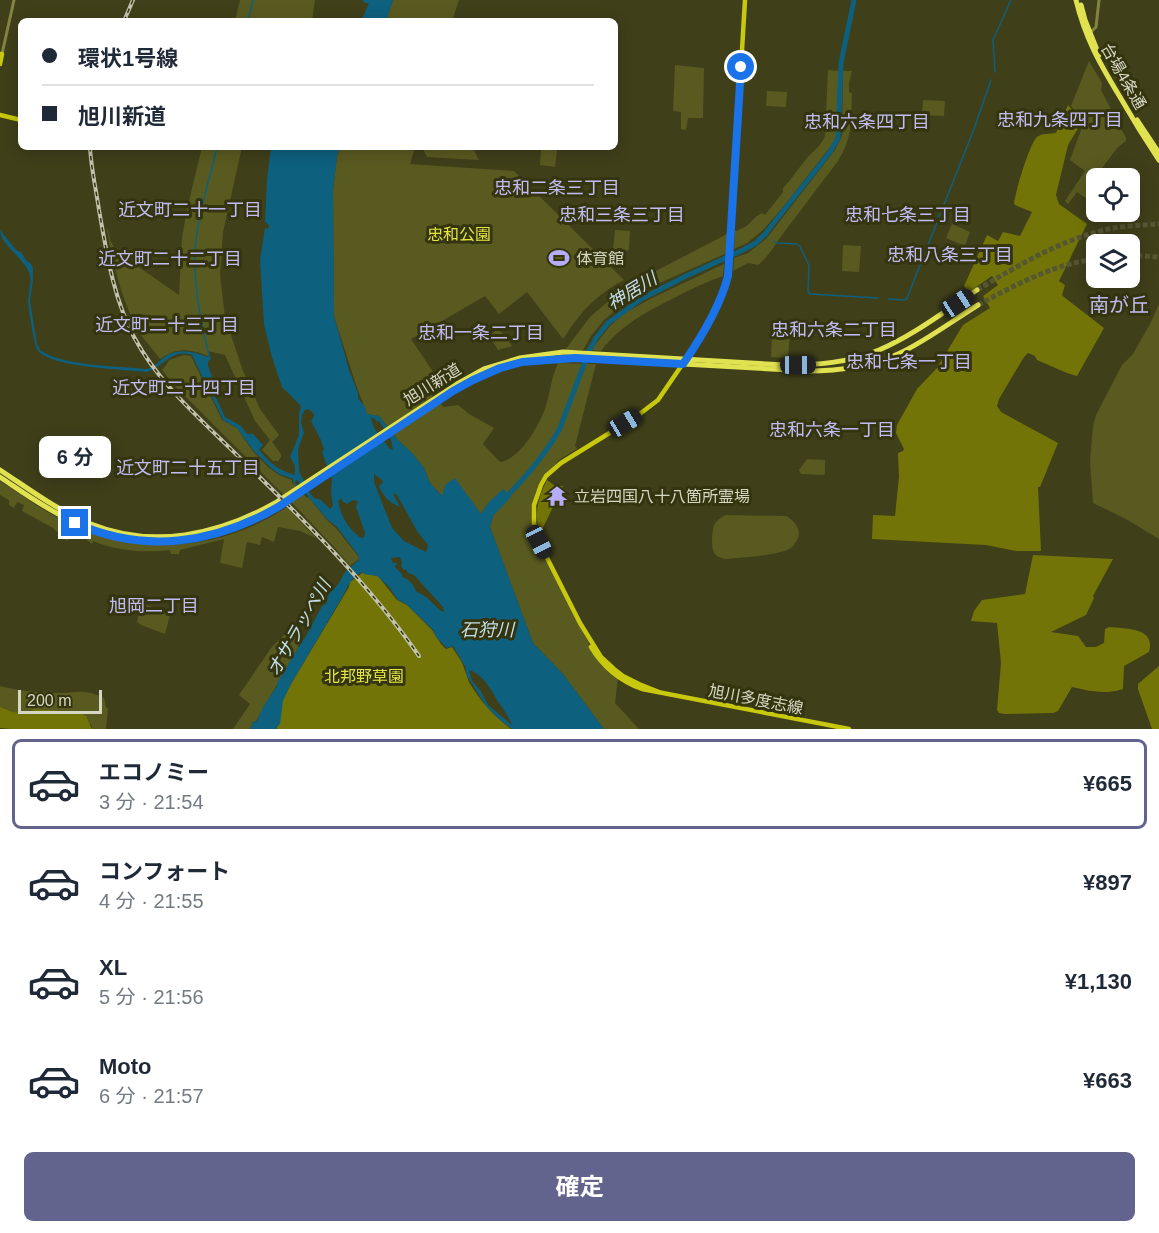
<!DOCTYPE html>
<html lang="ja">
<head>
<meta charset="utf-8">
<style>
	body { margin:0; font-family:Arial,"Noto Sans JP",sans-serif; background:#f6f6f7; color:#1f2937; height:100vh; display:flex; flex-direction:column; font-size:22px; white-space:nowrap }
	* { box-sizing:border-box; margin:0 }
	p { font-size:20px; color:#747a83 }
	.icon { flex:none; width:33px; height:33px; fill:none; stroke:currentColor; stroke-width:2; stroke-linecap:round; stroke-linejoin:round }
	.map { position:relative; height:729px; overflow:hidden }
	.side { display:flex; flex-direction:column; background:#fff; flex:1 }
	.side>* { flex:none }
	.guide { position:absolute; left:18px; top:18px; width:600px; height:132px; border-radius:9px; box-shadow:0 3px 15px #0003; display:grid; align-content:center; height:132px; padding:0 24px; background:#fff }
	.controls { position:absolute; left:1086px; top:168px; display:grid; gap:12px }
	.controls a { display:grid; place-items:center; width:54px; height:54px; border-radius:9px; background:#fff; box-shadow:0 3px 15px #0003; font-size:30px }
	.scale { position:absolute; left:18px; bottom:15px; width:84px; box-sizing:border-box; padding-left:6px; border:3px solid #d6d7c3; border-top:0; font-size:16px; line-height:21px; white-space:nowrap; color:#d6d7c3; -webkit-text-stroke:4px #34350f; paint-order:stroke }
	.end { position:absolute; width:27px; height:27px; margin:-14px; border:8px solid #1a73e8; background:#fff; box-shadow:0 0 0 3px #fff }
	.from { border-radius:50% }
	.bubble { position:absolute; height:42px; border-radius:9px; background:#fff; box-shadow:0 3px 15px #0003; font-size:20px; font-weight:700; line-height:42px; text-align:center }
	.car { position:absolute; width:18px; height:36px; margin:-18px -9px; border-radius:8px; box-shadow:0 0 4px 2px #0007; background:linear-gradient(#222 24%,#8ab4d8 0 40%,#222 0 76%,#8ab4d8 0 86%,#222 0) }
	.guide b { display:flex; align-items:center; gap:21px; height:57px; font-size:22px }
	.guide b+b { border-top:2px solid #e0e1e3 }
	.guide i { width:15px; height:15px; background:#1f2937 }
	ul { padding:10px 0 0; list-style:none }
	li { display:flex; align-items:center; gap:18px; height:90px; margin:0 12px 9px; padding:0 12px; border:3px solid transparent; border-radius:9px }
	li div { flex:1 }
	li b { display:block; font-size:22px }
	li em { font-style:normal; font-weight:700 }
	li.active { border-color:#63648e }
	li>.icon { width:54px; height:54px; stroke-width:1.5 }
	.action { display:flex; gap:12px; margin-top:auto; padding:12px 24px }
	.action a { flex:1; height:69px; border-radius:9px; background:#63648e; color:#fff; font-size:24px; font-weight:700; line-height:69px; text-align:center }
	.map>svg:first-child { display:block }
</style>
</head>
<body>
<div class="map">
<svg width="1159" height="729" viewBox="0 0 1159 729">
	<rect width="100%" height="100%" fill="#3f3f1a"/>
	<!-- green -->
	<g fill="#595a20">
		<path d="M240,0H315L312,21H235Z"/>
		<path d="M393,0H459L452,21H386Z"/>
		<path d="M1089,61L1102,83L1101,90L1126,138V141L1117,148L1097,175L1101,178H1096V200L1094,204L1077,192L1068,204L1065,201L1085,171L1070,160L1084,122L1071,106Z"/>
		<path d="M675,65L704,68L703,118H688L686,130L681,129V112L673,111Z"/>
		<path d="M828,70L839,71L836,136L834,142L784,206L763,230L747,243L734,249L735,231C751,227 750,219 762,213L765,215L783,192V188C791,180 797,170 804,162C811,152 821,147 825,136Z"/>
		<path d="M843,71H852L849,83V92L852,93C851,120 853,137 838,161L782,235C775,245 768,257 758,265L748,263L733,271L734,258L748,253L766,239L835,150L842,136Z"/>
		<path d="M767,91L787,92L786,107L766,106Z"/>
		<path d="M923,100L945,101L944,116L922,115Z"/>
		<path d="M202,147H242L223,232L220,275L225,317L243,371L260,409L279,435L272,442L281,454V457L278,461H273L262,450L270,440L255,421L225,355L208,351V356C189,349 178,347 160,359C153,349 143,339 137,329C121,297 113,264 107,230L108,229L110,240L117,252L179,295L182,237L188,205Z"/>
		<path d="M340,147H415L410,164L514,171L624,280C603,291 588,304 574,323C570,328 567,334 563,339L527,292L499,314L485,296L411,339L438,379L427,387L432,396L444,407L458,405L469,414L494,428L483,444L500,462C520,459 538,427 545,409C550,394 551,378 558,363L596,364L575,446L577,449L559,460L546,476L534,505L536,533L590,645L618,677L615,703L639,729H604L563,674L533,643L490,527L493,516L510,496L488,503L481,514L442,496L430,483L424,468L412,453L397,439L379,416L367,414L356,385L334,316L333,190L337,156Z"/>
		<path d="M425,147H474V150L479,160L427,157L424,151Z"/>
		<path d="M541,149L557,150L555,167L540,165Z"/>
		<path d="M952,224L970,232L965,246L946,238Z"/>
		<path d="M615,230L630,231L629,249L627,251L615,252L613,250Z"/>
		<path d="M727,234V253L637,293L604,320L591,336L583,350H565L590,317L625,287Z"/>
		<path d="M843,245L861,246L859,272L842,271Z"/>
		<path d="M724,264L723,276C706,282 691,289 676,297C646,312 622,324 601,351L591,350L610,326L625,313L650,299Z"/>
		<path d="M1159,304V539L1126,519L1093,503L1090,461L1093,426L1096,415L1122,365L1133,354L1151,322Z"/>
		<path d="M499,329L512,346L498,350L489,335Z"/>
		<path d="M772,331L790,332L788,358L771,357Z"/>
		<path d="M184,355L191,356L222,420L237,428L252,450L268,467L279,475L292,480V482L306,497L309,498L327,520L336,528L358,556L359,559L350,566L335,548L301,512L174,385L162,370L167,364L169,360Z"/>
		<path d="M807,459L825,460V474L823,475L801,474L799,470Z"/>
		<path d="M0,481C21,494 41,510 63,520C137,556 218,553 287,507L316,538L300,531L278,527L274,542L262,537L260,545L247,542L242,568L220,563L224,539L180,550L179,554H171L170,550C145,553 117,551 93,541L92,544L76,531L67,541L53,528L22,511L24,505L17,502L14,508L9,505V500L0,495Z"/>
		<path d="M726,515L786,516C793,520 799,526 799,535C798,539 795,544 792,547C782,556 740,557 726,559C722,558 719,558 716,555C710,550 712,532 714,525C717,520 721,517 726,515Z"/>
		<path d="M141,604L171,611L165,634L141,625L137,622Z"/>
		<path d="M292,627L297,635L298,648L256,721L253,722L250,729H233L250,704L239,695L271,648Z"/>
		<path d="M0,686C17,690 35,693 52,693C74,694 82,687 104,698L106,707L108,709L106,729H92V726L79,712L35,709L26,713L13,712L0,707Z"/>
	</g>
	<!-- forest -->
	<g fill="#737407">
		<path d="M1068,105L1082,122L1068,145L1056,195L1059,204L1087,224L1059,281L1065,285L1062,295L1064,297L1104,328L1077,376L1067,373L1037,360L1035,356L1028,353L1024,357L999,399L997,406L1001,412L1058,443L1040,487H1038L1041,551H1016L986,545L872,539L873,515L895,516L899,477L898,453L903,451L904,449L896,433L897,425L917,389L937,368L963,325L990,308L983,296L998,285L992,276L969,292L964,286L987,235L998,241L1003,232L1020,236L1032,212L1015,205L1014,203C1016,190 1029,145 1037,137C1042,133 1050,134 1056,133Z"/>
		<path d="M547,480L555,486H563L540,534C533,516 538,497 547,480Z"/>
		<path d="M1033,555L1113,559L1093,596L1094,598L1086,615L1051,632L1078,636L1086,647H1096L1104,643L1105,629L1109,627C1126,629 1156,627 1149,652L1124,666L1123,689C1105,695 1089,691 1072,687L1058,711L1053,713L1005,714L999,713L997,710L1001,663L997,623L971,621L974,611L982,600L1025,594Z"/>
		<path d="M362,573L378,576L397,600L407,605L432,630L441,644L446,649L452,647C456,654 462,660 464,668C466,673 467,677 469,682C480,701 494,716 511,729H277L276,707L291,684L349,587L350,582Z"/>
		<path d="M1159,666V729H1152L1138,689V684Z"/>
		<path d="M0,707L13,712L26,713L35,709L79,712L86,716L92,729H11L0,728Z"/>
	</g>
	<!-- water -->
	<g fill="#0e607f" fill-rule="evenodd">
		<path d="M362,0H393L386,21H361L369,3H365Z"/>
		<path d="M271,147H340L337,156L333,190L334,316L349,370L358,393V398L365,407L367,414L379,416L397,439L412,453L424,468L430,483L442,496L445,485L455,478L481,514L488,503L503,489L511,497L493,516L490,527L533,643L563,674L604,729H512L499,719L486,706L472,684L467,676L465,666L453,646L447,648L436,637L433,630L406,604L398,600L389,587L377,576L364,574L362,572C352,577 348,585 344,594L291,684L283,701L280,724L275,729H250L253,722L257,721L263,707L277,686V683L298,648L306,636L322,606L326,604L329,594L339,583L345,572L359,560L358,555L337,527L328,520L309,498L298,481L296,480L295,483L298,485L296,486L293,482V479L279,474L271,468L253,450L237,428L223,420L192,355C172,348 163,367 147,372C120,369 65,368 43,355C38,352 36,348 35,343C32,330 30,316 28,302C28,293 32,284 30,275C25,258 0,245 0,230L16,250L21,252L26,260L31,264L33,268V279L30,301L37,344L40,350C61,366 119,366 146,369C154,368 156,364 162,359C176,347 192,351 208,357L209,355L211,358L208,362V366L212,376L211,387L225,417L241,426L247,434H253L263,445L259,450C269,462 279,471 295,475V466L290,457L299,435V414L301,406L282,387L272,357L264,325L260,260L265,228L268,229L269,225L265,222L267,179ZM309,409L314,414L313,419L311,421L320,438L324,449L322,452L332,479L331,493L333,506L330,509L321,500L314,498L309,492L299,471L298,449L304,433L301,422L302,415L305,410ZM371,417L375,419L377,422L379,421L391,440L393,450L390,449C383,439 372,430 371,417ZM374,474L382,480L383,482L379,486C383,497 390,503 400,507L394,496V493L397,495L417,531L428,545L426,552L404,541L392,528L374,482ZM341,498L342,501L347,504L353,500L358,501L356,507L365,533L364,537L361,538C348,529 341,516 338,501ZM400,557L402,562L401,566L404,570L406,569L408,573L414,575L443,607L444,612L441,611L426,597L416,591L413,585L407,579L402,577V574L395,567L397,563H393L391,558ZM469,670C484,675 491,690 499,703C504,710 509,717 512,725L488,705L480,690L472,681Z"/>
	</g>
	<g fill="none" stroke-linecap="round" stroke-linejoin="round">
		<!-- stream -->
		<g stroke="#0e607f" stroke-width="1.5">
			<path d="M248,21L253,0"/>
			<path d="M995,72L993,40L1011,0"/>
			<path d="M765,234L768,236"/>
			<path d="M774,241L777,243L797,244L800,246L809,266L808,291L810,294L878,298"/>
			<path d="M888,299L905,300L907,298L974,129L991,80"/>
			<path d="M209,355C201,322 194,289 195,255C196,218 209,183 217,147"/>
		</g>
		<!-- river -->
		<path stroke="#0e607f" stroke-width="5" d="M505,498C526,477 546,454 560,428L589,351L596,338L608,323L641,299L686,276L743,250L756,243L765,234L830,152L838,138L841,63L854,0"/>
		<!-- highway-tunnel -->
		<g stroke="#565633" stroke-width="5" stroke-dasharray="5 2.5" stroke-linecap="butt">
			<path d="M1130,255L1159,257"/>
			<path d="M977,290C1021,264 1058,241 1108,229C1124,226 1142,225 1159,224"/>
			<path d="M978,305C1015,285 1054,264 1096,259"/>
		</g>
		<!-- minor -->
		<g stroke="#83843f" stroke-width="3">
			<path d="M1091,32L1096,27L1099,0"/>
			<path d="M2,54L14,0"/>
		</g>
		<!-- major -->
		<g stroke="#c8c80f" stroke-width="4.5">
			<path d="M0,54H2L0,64"/>
			<path d="M0,115L21,120"/>
			<path d="M591,647C603,667 620,681 642,689L849,729"/>
			<path d="M659,692L639,684L623,676L614,669L601,657L580,623L539,542L534,523V505L541,485L546,476L561,463L637,416L658,400L686,359L714,314L723,293L729,267L745,0"/>
		</g>
		<!-- highway -->
		<g stroke="#e1e250" stroke-width="5">
			<path d="M1076,0C1085,38 1100,64 1120,97C1132,118 1145,139 1159,160"/>
			<path d="M1081,5L1085,20L1099,55"/>
			<path d="M1137,120L1159,153"/>
			<path d="M0,470C29,489 58,511 91,524C153,549 218,535 275,503L457,384L484,369L520,358L563,352L784,365C816,365 849,363 879,350C914,335 945,311 977,290"/>
			<path d="M0,477C21,491 43,507 66,518C137,555 217,546 283,504L453,391L473,380L500,368L522,362L552,359H593L807,371C838,371 870,367 898,354C926,341 952,321 978,305"/>
		</g>
		<!-- rail casing -->
		<g stroke="#c3c3ad" stroke-width="4">
			<g id="rail">
				<path d="M124,21L133,0"/>
				<path d="M90,147C91,168 96,189 99,210C107,254 113,297 134,337C160,386 204,422 242,460C305,521 369,584 419,656"/>
			</g>
		</g>
		<!-- rail -->
		<use href="#rail" stroke="#34350f" stroke-width="1.5" stroke-dasharray="4.5" stroke-linecap="butt"/>
	</g>
	<g fill="none" stroke-linecap="round" stroke-linejoin="round">
		<!-- route -->
		<path stroke="#1a73e8" stroke-width="8" d="M75,523C144,554 214,544 278,507L453,391L473,380L500,368L522,362L575,358L683,364C701,338 720,307 728,276L741,67"/>
	</g>
	<!-- icons -->
	<defs>
		<g id="stadium-bare" transform="scale(1.62)"><path d="M0-5a6.5 5 0 1 0 0 10a6.5 5 0 1 0 0-10ZM-3.5-1.8h7v3.6h-7Z" fill="#b6acf8" stroke="#34350f" stroke-width="2.5" paint-order="stroke"/></g>
		<g id="temple-bare" transform="scale(1.62)"><path d="M0-6L5-2H3V0L6.5 2.5H4V6H1.5V3h-3V6H-4V2.5H-6.5L-3 0V-2H-5Z" fill="#b6acf8" stroke="#34350f" stroke-width="2.5" paint-order="stroke"/></g>
	</defs>
	<g fill-rule="evenodd">
		<use href="#stadium-bare" x="559" y="258"/>
		<use href="#temple-bare" x="557" y="496"/>
	</g>
	<g text-anchor="middle" stroke-width="6" stroke-linejoin="round" paint-order="stroke">
		<!-- street labels -->
		<g font-size="16" fill="#d6d7c3" stroke="#34350f">
			<text transform="translate(1124 76) rotate(60)" y="6">台場4条通</text>
			<text transform="translate(432 384) rotate(-32)" y="6">旭川新道</text>
			<text transform="translate(756 699) rotate(11)" y="6">旭川多度志線</text>
		</g>
		<!-- park labels -->
		<g font-size="16" fill="#e3e442" stroke="#34350f">
			<text x="459" y="240">忠和公園</text>
			<text x="364" y="682">北邦野草園</text>
		</g>
		<!-- poi labels -->
		<g font-size="16" fill="#d6d7c3" stroke="#34350f" text-anchor="start">
			<text x="576" y="264">体育館</text>
			<text x="574" y="502">立岩四国八十八箇所霊場</text>
		</g>
		<!-- neighbourhood labels -->
		<g font-size="18" fill="#c2bbf4" stroke="#34350f">
			<text x="1060" y="126">忠和九条四丁目</text>
			<text x="867" y="128">忠和六条四丁目</text>
			<text x="557" y="194">忠和二条三丁目</text>
			<text x="190" y="216">近文町二十一丁目</text>
			<text x="622" y="221">忠和三条三丁目</text>
			<text x="908" y="221">忠和七条三丁目</text>
			<text x="950" y="261">忠和八条三丁目</text>
			<text x="170" y="265">近文町二十二丁目</text>
			<text x="167" y="331">近文町二十三丁目</text>
			<text x="834" y="336">忠和六条二丁目</text>
			<text x="481" y="339">忠和一条二丁目</text>
			<text x="909" y="368">忠和七条一丁目</text>
			<text x="184" y="394">近文町二十四丁目</text>
			<text x="832" y="436">忠和六条一丁目</text>
			<text x="188" y="474">近文町二十五丁目</text>
			<text x="154" y="612">旭岡二丁目</text>
		</g>
		<!-- water labels -->
		<g font-size="18" font-style="italic" fill="#c3dfed" stroke="#34350f">
			<text transform="translate(632 291) rotate(-31)" y="6">神居川</text>
			<text transform="translate(299 628) rotate(-60)" y="6">オサラッペ川</text>
			<text x="487" y="636">石狩川</text>
		</g>
		<!-- quarter labels -->
		<g font-size="20" fill="#c2bbf4" stroke="#34350f">
			<text x="1119" y="312">南が丘</text>
		</g>
	</g>
</svg>
<div class="controls">
<a><svg class="icon" aria-label="locate" viewBox="0 0 24 24"><circle cx="12" cy="12" r="6"/><path d="M12 2v4M12 18v4M2 12h4M18 12h4"/></svg></a>
<a><svg class="icon" aria-label="layers" viewBox="0 0 24 24"><path d="M12 4l9 5-9 5-9-5zM3 14l9 5 9-5"/></svg></a>
</div>
<div class="scale">200 m</div>
<i class="end from" style="left:741px;top:67px"></i>
<i class="end" style="left:75px;top:523px"></i>
<div class="bubble" style="left:39px;top:436px;width:72px">6 分</div>
<i class="car" style="left:958px;top:303px;rotate:57deg"></i>
<i class="car" style="left:798px;top:365px;rotate:90deg"></i>
<i class="car" style="left:625px;top:423px;rotate:59deg"></i>
<i class="car" style="left:539px;top:542px;rotate:153deg"></i>
<div class="guide">
<b><i class="from"></i>環状1号線</b>
<b><i></i>旭川新道</b>
</div>
</div>
<section class="side">
<ul>
<li class="active"><svg class="icon" aria-label="car" viewBox="0 0 24 24"><path d="M5 17H2v-5l4-1 3-4h7l3 4 3 1v5h-3M9 17h6M6 11h13"/><circle cx="7" cy="17" r="2"/><circle cx="17" cy="17" r="2"/></svg><div><b>エコノミー</b><p>3 分 · 21:54</p></div><em>¥665</em></li>
<li><svg class="icon" aria-label="car" viewBox="0 0 24 24"><path d="M5 17H2v-5l4-1 3-4h7l3 4 3 1v5h-3M9 17h6M6 11h13"/><circle cx="7" cy="17" r="2"/><circle cx="17" cy="17" r="2"/></svg><div><b>コンフォート</b><p>4 分 · 21:55</p></div><em>¥897</em></li>
<li><svg class="icon" aria-label="car" viewBox="0 0 24 24"><path d="M5 17H2v-5l4-1 3-4h7l3 4 3 1v5h-3M9 17h6M6 11h13"/><circle cx="7" cy="17" r="2"/><circle cx="17" cy="17" r="2"/></svg><div><b>XL</b><p>5 分 · 21:56</p></div><em>¥1,130</em></li>
<li><svg class="icon" aria-label="car" viewBox="0 0 24 24"><path d="M5 17H2v-5l4-1 3-4h7l3 4 3 1v5h-3M9 17h6M6 11h13"/><circle cx="7" cy="17" r="2"/><circle cx="17" cy="17" r="2"/></svg><div><b>Moto</b><p>6 分 · 21:57</p></div><em>¥663</em></li>
</ul>
<div class="action"><a>確定</a></div>
</section>
</body>
</html>
